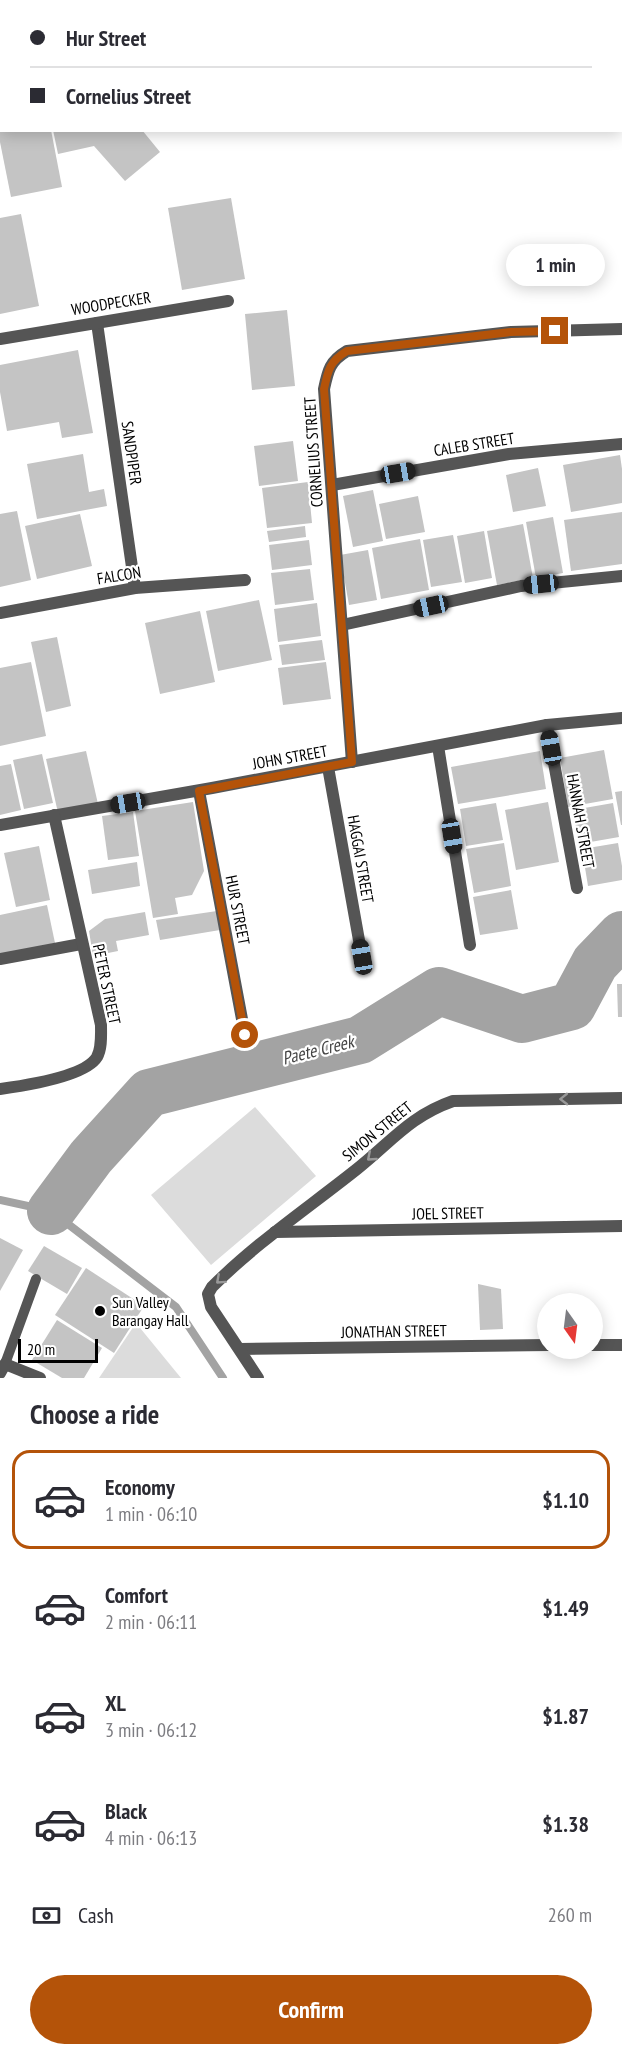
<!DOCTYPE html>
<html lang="en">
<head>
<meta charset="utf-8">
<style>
	body { margin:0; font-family:"PT Sans Narrow",sans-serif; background:#f2f2f3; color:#2b2b33; height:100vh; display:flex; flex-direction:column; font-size:22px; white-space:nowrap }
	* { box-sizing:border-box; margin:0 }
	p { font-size:20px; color:#7c7c81 }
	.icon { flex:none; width:33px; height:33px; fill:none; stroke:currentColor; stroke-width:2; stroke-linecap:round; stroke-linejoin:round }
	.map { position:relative; height:1378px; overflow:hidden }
	.details { display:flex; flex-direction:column; background:#fff; flex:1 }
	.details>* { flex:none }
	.hud { position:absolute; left:0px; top:0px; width:622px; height:132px; box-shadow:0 3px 15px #0003; display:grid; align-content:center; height:132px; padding:0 30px; background:#fff }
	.needle { width:39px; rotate:166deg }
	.fabs { position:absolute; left:537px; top:1293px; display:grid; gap:12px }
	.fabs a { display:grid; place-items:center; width:66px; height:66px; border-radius:50%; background:#fff; box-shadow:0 3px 15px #0003; font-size:30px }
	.scale { position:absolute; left:18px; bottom:15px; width:80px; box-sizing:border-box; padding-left:6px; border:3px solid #000; border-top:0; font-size:16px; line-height:21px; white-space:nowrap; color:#000; -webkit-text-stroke:4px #fff; paint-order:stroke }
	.end { position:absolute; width:27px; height:27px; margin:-14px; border:8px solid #b45309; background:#fff; box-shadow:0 0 0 3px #fff }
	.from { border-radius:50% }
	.bubble { position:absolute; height:42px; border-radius:21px; background:#fff; box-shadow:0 3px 15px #0003; font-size:20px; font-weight:800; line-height:42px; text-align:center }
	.car { position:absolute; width:18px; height:36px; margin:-18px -9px; border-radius:8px; box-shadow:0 0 4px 2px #0007; background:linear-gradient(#222 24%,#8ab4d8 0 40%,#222 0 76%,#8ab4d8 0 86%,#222 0) }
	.hud b { display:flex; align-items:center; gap:21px; height:57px; font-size:22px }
	.hud b+b { border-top:2px solid #e1e1e2 }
	.hud i { width:15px; height:15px; background:#2b2b33 }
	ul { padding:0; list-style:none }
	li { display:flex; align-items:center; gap:18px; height:99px; margin:0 12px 9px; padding:0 18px; border:3px solid transparent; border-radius:18px }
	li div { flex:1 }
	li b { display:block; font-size:22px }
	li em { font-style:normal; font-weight:800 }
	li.on { border-color:#b45309 }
	li>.icon { width:54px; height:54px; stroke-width:1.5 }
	h2 { padding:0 30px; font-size:27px; line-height:72px }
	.pay { display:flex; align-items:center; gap:15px; height:66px; padding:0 30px; font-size:22px }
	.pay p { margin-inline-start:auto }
	.primary-button { display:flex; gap:12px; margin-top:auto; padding:12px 30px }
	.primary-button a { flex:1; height:69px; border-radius:36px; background:#b45309; color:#fff; font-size:24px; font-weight:800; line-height:69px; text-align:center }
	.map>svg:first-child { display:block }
</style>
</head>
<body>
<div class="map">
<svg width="622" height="1378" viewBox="0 0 622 1378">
	<rect width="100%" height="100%" fill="#fff"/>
	<!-- green -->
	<g fill="#dcdcdc">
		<path d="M255,1107L316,1176L211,1265L151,1195Z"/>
		<path d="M136,1323L181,1378H99Z"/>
	</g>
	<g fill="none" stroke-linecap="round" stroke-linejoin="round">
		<!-- stream -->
		<path stroke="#a3a3a3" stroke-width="8" d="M0,1200L51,1211L176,1307L223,1378"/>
		<!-- river -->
		<path stroke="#a3a3a3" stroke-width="48" d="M51,1211L91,1157L149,1093L360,1040L439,991L522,1019L572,1006L595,963L622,935"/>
	</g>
	<!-- building -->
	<g fill="#c4c4c4">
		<path d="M0,130H51L62,187L11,197L0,142Z"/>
		<path d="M53,130H142L160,152L125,181L94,146L58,154Z"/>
		<path d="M231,198L245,279L182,290L168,208Z"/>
		<path d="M21,214L39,306L0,314V218Z"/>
		<path d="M287,310L295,386L252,390L245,314Z"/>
		<path d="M78,350L93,433L62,438L59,422L7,431L0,392V365Z"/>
		<path d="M293,441L298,481L259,486L254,446Z"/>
		<path d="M83,454L89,492L104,489L107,506L37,519L27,464Z"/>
		<path d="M620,455L622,469V503L571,512L563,465Z"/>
		<path d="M538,468L546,506L513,512L506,475Z"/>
		<path d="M308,482L312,523L267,528L262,488Z"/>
		<path d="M373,490L383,541L353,547L343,496Z"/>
		<path d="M418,496L425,532L386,539L379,504Z"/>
		<path d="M17,511L31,580L0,587V514Z"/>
		<path d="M622,512V564L571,571L564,520Z"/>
		<path d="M80,514L92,566L37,579L25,526Z"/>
		<path d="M553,517L563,573L536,578L526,522Z"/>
		<path d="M523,524L533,578L497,585L487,531Z"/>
		<path d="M305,526L306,537L269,542L267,531Z"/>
		<path d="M484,531L492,578L465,583L457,536Z"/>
		<path d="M453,535L462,582L431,587L423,540Z"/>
		<path d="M420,539L429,590L381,599L372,548Z"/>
		<path d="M309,540L312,565L272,570L269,545Z"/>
		<path d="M368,550L377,600L349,605L340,555Z"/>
		<path d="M310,569L314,600L275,605L271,573Z"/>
		<path d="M259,600L272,660L218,671L206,611Z"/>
		<path d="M317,603L321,636L278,642L274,609Z"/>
		<path d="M200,611L215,682L160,694L145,623Z"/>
		<path d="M57,637L71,706L46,712L31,642Z"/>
		<path d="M322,640L325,660L282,665L279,645Z"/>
		<path d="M31,662L46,736L0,746V668Z"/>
		<path d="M326,662L331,699L283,705L278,668Z"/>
		<path d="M604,750L613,799L568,807L560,758Z"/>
		<path d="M86,751L98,804L58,813L46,759Z"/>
		<path d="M540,751L546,789L458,804L451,767Z"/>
		<path d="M42,754L53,803L24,809L13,760Z"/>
		<path d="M11,764L21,810L0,815V766Z"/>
		<path d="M622,791V825H621L615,792Z"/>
		<path d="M193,802L204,871L192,895L175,898L178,914L153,918L135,811Z"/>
		<path d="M548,802L559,862L516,870L505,810Z"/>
		<path d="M496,803L503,840L466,846L460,809Z"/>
		<path d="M613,803L619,837L579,844L573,810Z"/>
		<path d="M133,812L139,856L108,860L102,816Z"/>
		<path d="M504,843L511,886L474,893L466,849Z"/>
		<path d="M618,843L622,866V880L588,886L582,849Z"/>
		<path d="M39,846L50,900L16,907L4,853Z"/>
		<path d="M137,862L140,886L92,894L88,870Z"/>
		<path d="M511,890L518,929L480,935L473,897Z"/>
		<path d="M47,905L55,943L0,956V915Z"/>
		<path d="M217,911L220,930L160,940L156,920Z"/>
		<path d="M145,912L149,935L116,941L118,951L93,956L89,931L105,919Z"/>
		<path d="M617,984H622V1017H618Z"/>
		<path d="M0,1238L23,1250L0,1291Z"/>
		<path d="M44,1246L82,1268L67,1294L28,1271Z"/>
		<path d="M86,1268L144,1306L114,1353L55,1315Z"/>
		<path d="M478,1284L501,1289L503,1329L480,1330Z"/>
		<path d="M57,1320L102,1348L84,1378H62L32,1360Z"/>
	</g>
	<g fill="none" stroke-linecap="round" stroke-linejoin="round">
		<!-- path -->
		<g stroke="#777" stroke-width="4" stroke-dasharray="1.5 3" stroke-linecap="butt">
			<path d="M214,0V2"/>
			<path d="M391,0V2"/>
			<path d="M270,2L280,0"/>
		</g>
		<!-- lane -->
		<path stroke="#555" stroke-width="10" d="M5,1364L36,1279"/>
		<!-- street -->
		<g stroke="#555" stroke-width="12">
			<path d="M103,0V2"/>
			<path d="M0,78H2"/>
			<path d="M97,323L135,588"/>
			<path d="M0,339L228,301"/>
			<path d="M332,485L509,454L622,444"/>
			<path d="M0,613L135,588L245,580"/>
			<path d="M342,625L521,586L622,576"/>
			<path d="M547,725L577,888"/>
			<path d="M438,746L470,945"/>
			<path d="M352,762L324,389C328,370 330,361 347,351L511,332L622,329"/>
			<path d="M328,767L362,957"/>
			<path d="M199,791L245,1035"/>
			<path d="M0,825L212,788L547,725L622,718"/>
			<path d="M0,959L81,944"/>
			<path d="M0,1089C22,1086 85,1077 97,1057C102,1048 101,1035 101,1025L54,815"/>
			<path d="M275,1232L622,1226"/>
			<path d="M592,1345H622"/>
			<path d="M240,1349L548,1345"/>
			<path d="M0,1373L5,1364L40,1378"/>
			<path d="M258,1378L211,1307L208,1294L212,1287C256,1243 308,1208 357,1169C391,1142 410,1116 453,1101L622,1098"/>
		</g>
	</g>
	<!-- one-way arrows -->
	<defs><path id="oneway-chevron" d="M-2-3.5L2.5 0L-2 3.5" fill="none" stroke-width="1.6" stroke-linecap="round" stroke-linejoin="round" transform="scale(1.5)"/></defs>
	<g stroke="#999">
		<use href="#oneway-chevron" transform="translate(564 1099) rotate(179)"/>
		<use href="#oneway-chevron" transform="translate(371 1157) rotate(139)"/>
		<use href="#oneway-chevron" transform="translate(220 1280) rotate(138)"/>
	</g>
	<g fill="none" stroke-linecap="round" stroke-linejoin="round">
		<!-- route -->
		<path stroke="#b45309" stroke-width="8" d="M245,1035L199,791L352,762L324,389C328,370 330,361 347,351L511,332L555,331"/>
	</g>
	<!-- markers -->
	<circle fill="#000" stroke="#fff" stroke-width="2" cx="100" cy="1311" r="6"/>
	<g text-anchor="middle" stroke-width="4.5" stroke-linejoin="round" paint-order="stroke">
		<!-- street labels -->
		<g font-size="16" fill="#000" stroke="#fff">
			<text transform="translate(111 303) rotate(-9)" y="6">WOODPECKER</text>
			<text transform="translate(474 444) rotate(-9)" y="6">CALEB STREET</text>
			<text transform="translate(313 452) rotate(-94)" y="6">CORNELIUS STREET</text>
			<text transform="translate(132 453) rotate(82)" y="6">SANDPIPER</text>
			<text transform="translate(119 575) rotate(-9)" y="6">FALCON</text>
			<text transform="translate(290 757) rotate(-10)" y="6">JOHN STREET</text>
			<text transform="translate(581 821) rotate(80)" y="6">HANNAH STREET</text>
			<text transform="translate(361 859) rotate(80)" y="6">HAGGAI STREET</text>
			<text transform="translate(238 910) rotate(79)" y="6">HUR STREET</text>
			<text transform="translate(107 984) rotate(78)" y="6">PETER STREET</text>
			<text transform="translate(377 1131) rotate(-39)" y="6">SIMON STREET</text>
			<text transform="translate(448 1213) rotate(-1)" y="6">JOEL STREET</text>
			<text transform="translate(394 1331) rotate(-1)" y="6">JONATHAN STREET</text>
		</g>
		<!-- poi labels -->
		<g font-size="16" fill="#000" stroke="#fff" text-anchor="start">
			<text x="112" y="1308">Sun Valley<tspan x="112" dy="18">Barangay Hall</tspan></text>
		</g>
		<!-- water labels -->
		<g font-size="18" font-style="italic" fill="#444" stroke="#fff">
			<text transform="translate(318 1050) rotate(-14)" y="6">Paete Creek</text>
		</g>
	</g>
</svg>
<div class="fabs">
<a><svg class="needle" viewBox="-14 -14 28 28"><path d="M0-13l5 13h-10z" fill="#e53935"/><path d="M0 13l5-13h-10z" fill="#7c7c81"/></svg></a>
</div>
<div class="scale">20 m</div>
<i class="end from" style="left:245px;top:1035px"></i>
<i class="end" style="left:555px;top:331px"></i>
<div class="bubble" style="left:506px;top:244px;width:99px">1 min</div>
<i class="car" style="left:398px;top:473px;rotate:80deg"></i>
<i class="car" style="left:541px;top:584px;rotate:264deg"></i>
<i class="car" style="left:431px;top:606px;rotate:258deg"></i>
<i class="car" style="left:551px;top:748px;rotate:350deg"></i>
<i class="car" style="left:128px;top:803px;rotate:260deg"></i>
<i class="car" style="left:452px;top:836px;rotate:171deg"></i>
<i class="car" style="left:362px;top:957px;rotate:350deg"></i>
<div class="hud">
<b><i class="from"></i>Hur Street</b>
<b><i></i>Cornelius Street</b>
</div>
</div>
<section class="details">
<h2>Choose a ride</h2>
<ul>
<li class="on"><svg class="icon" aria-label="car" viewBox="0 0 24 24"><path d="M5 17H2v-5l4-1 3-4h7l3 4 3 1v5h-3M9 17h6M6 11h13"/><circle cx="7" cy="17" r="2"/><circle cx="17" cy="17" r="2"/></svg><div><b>Economy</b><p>1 min · 06:10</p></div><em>$1.10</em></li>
<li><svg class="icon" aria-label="car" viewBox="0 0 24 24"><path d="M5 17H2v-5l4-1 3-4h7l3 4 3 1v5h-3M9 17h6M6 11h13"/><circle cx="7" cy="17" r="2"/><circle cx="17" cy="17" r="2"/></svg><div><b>Comfort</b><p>2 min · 06:11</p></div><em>$1.49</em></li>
<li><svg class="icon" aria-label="car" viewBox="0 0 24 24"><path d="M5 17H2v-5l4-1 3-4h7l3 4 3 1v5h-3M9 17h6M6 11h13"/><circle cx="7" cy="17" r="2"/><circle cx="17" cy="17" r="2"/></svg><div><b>XL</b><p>3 min · 06:12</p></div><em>$1.87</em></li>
<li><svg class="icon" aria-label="car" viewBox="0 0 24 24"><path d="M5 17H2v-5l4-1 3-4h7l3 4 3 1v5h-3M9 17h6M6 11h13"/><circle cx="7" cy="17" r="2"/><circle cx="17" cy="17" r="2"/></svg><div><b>Black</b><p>4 min · 06:13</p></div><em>$1.38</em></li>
</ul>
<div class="pay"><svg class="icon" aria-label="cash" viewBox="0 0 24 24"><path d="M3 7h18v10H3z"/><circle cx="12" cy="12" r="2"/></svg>Cash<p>260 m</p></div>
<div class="primary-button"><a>Confirm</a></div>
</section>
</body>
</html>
